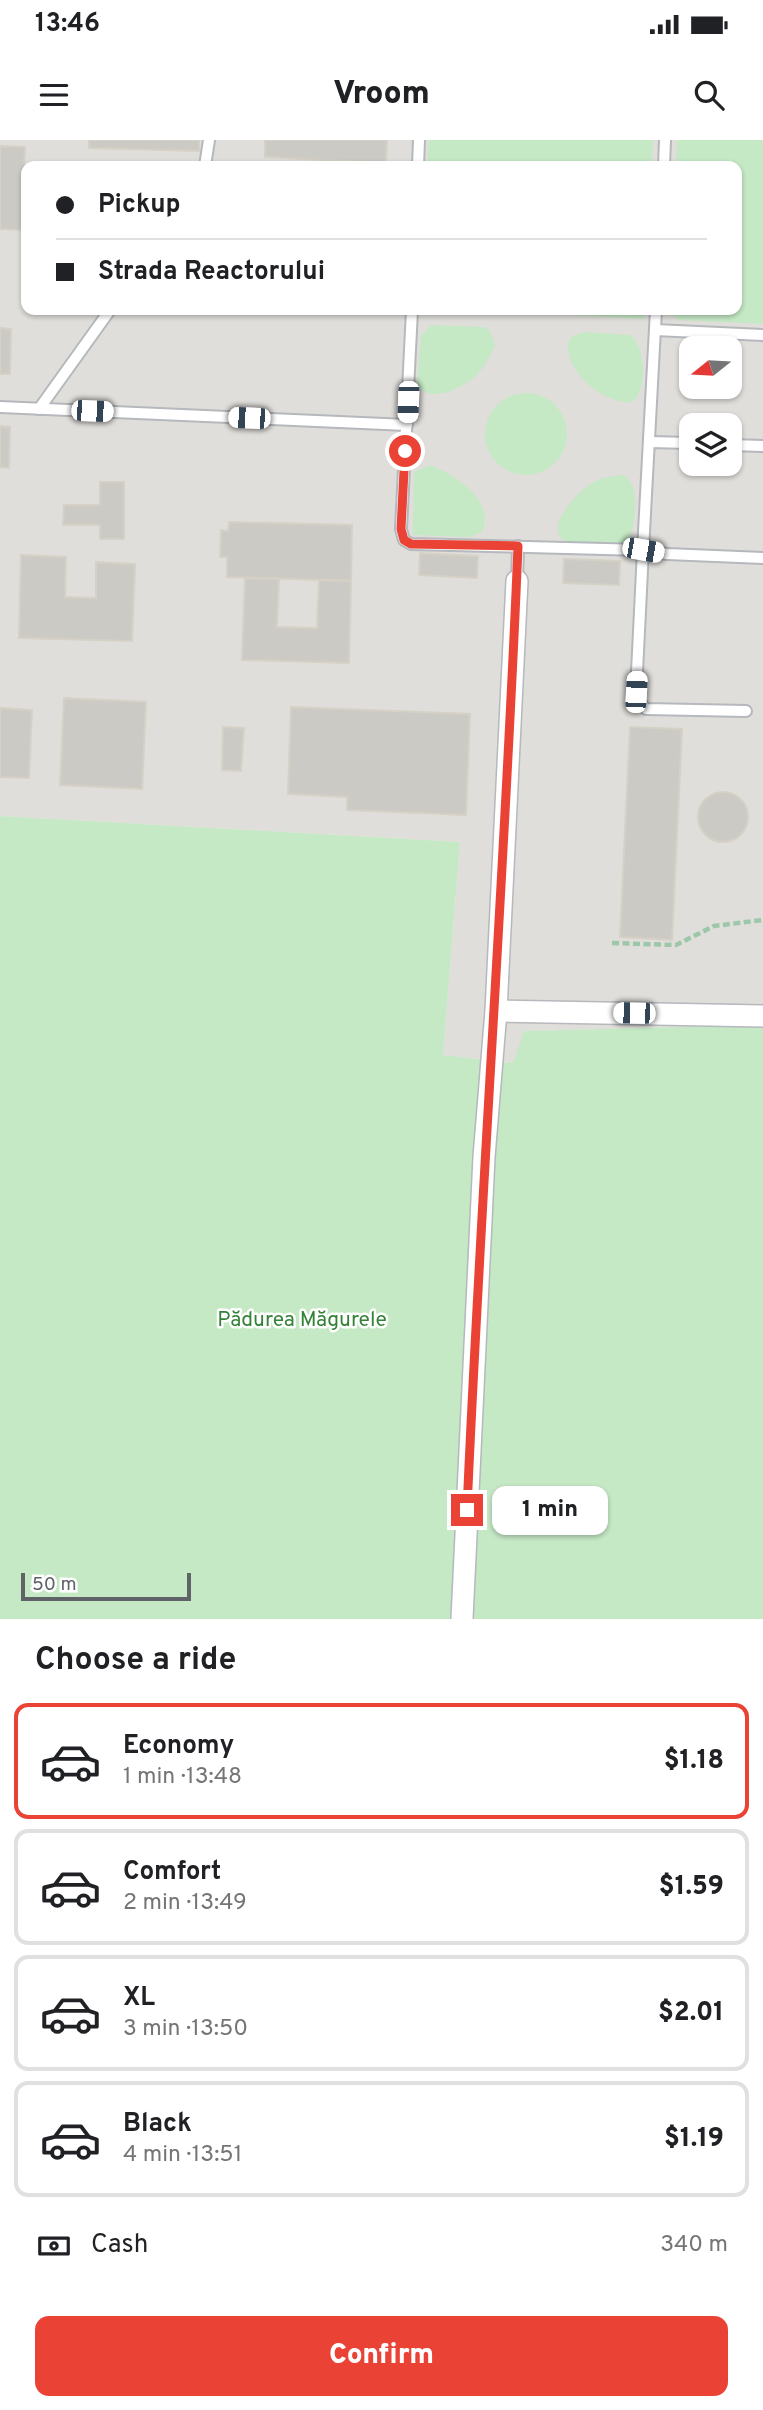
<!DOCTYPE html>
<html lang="en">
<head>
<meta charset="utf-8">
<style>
	body { margin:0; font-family:Overpass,sans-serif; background:#f2f2f2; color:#202124; height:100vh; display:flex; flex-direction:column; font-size:26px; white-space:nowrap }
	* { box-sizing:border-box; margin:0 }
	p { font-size:23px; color:#757577 }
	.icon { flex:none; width:38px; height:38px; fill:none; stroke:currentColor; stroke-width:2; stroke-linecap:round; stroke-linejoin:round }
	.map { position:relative; height:1479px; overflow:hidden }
	.details { display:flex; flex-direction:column; background:#fff; flex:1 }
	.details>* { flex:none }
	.guide { position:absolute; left:21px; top:21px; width:721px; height:154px; border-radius:14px; box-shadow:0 2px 5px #0004; display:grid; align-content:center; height:154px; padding:0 35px; background:#fff }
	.needle { width:46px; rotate:252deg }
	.fabs { position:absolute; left:679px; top:196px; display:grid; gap:14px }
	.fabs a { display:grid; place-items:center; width:63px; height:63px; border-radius:14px; background:#fff; box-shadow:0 2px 5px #0004; font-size:35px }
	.scale { position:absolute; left:21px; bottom:18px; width:170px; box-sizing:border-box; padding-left:7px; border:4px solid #5f6368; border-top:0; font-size:19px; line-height:24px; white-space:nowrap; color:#5f6368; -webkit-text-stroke:5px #fff; paint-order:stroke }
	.end { position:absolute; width:32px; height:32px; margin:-16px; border:9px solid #ea4335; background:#fff; box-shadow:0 0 0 4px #fff }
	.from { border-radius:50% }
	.bubble { position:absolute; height:49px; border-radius:14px; background:#fff; box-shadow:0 2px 5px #0004; font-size:23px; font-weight:800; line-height:49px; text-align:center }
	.car { position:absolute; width:21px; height:42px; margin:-21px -10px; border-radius:9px; box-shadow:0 0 5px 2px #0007; background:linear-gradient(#fff 24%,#345 0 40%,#fff 0 76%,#345 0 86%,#fff 0) }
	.guide b { display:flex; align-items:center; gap:24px; height:66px; font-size:26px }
	.guide b+b { border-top:2px solid #e0e0e0 }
	.guide i { width:18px; height:18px; background:#202124 }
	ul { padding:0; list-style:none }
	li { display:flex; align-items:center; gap:21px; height:116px; margin:0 14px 10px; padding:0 21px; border:4px solid #e0e0e0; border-radius:14px }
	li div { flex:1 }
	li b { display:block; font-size:26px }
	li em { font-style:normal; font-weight:800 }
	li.on { border-color:#ea4335 }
	li>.icon { width:63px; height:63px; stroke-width:1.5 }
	h2 { padding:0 35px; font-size:32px; line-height:84px }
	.pay { display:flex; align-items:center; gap:18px; height:77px; padding:0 35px; font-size:26px }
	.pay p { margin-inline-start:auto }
	.cta { display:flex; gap:14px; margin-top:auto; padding:14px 35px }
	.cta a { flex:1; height:80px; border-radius:14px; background:#ea4335; color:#fff; font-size:28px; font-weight:800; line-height:80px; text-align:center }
	.status { display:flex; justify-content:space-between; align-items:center; height:49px; padding:0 35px; background:#fff; direction:ltr }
	.status svg { height:19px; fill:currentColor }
	header { display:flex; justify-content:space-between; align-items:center; height:91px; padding:0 35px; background:#fff; font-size:32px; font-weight:800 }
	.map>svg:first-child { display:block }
</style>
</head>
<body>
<div class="status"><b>13:46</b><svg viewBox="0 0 49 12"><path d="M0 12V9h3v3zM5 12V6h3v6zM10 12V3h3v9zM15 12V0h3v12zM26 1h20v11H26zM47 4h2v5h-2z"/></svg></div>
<header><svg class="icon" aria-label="menu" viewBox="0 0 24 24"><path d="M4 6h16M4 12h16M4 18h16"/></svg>Vroom<svg class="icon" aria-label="search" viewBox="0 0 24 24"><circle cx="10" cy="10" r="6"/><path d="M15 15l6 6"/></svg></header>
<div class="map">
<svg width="763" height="1479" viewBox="0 0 763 1479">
	<rect width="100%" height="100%" fill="#f1efe8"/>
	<!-- industrial -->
	<path fill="#e0deda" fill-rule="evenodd" d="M0,0H763V885L525,891L513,923L443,915L460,702L0,676ZM26,26H737V170H26ZM691,208H730V247H691ZM691,285H730V324H691Z"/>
	<!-- green -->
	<g fill="#c5e8c5">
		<path d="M429,0H653L652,26H427Z"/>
		<path d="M677,0H763V184L678,180L668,171L737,170V26H676Z"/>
		<path d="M473,170H644V179Z"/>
		<path d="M431,185L483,187L490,190L495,206C489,218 483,230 472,239C458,250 428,264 417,244L421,196Z"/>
		<path d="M583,192L630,195C646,207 648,250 632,262C604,265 559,228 570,198Z"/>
		<circle cx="526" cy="294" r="41"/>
		<path d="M430,325C454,334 496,361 482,392L470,397L413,395L414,332Z"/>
		<path d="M623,335C642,345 635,382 629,400L622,404C606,404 583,407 568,402C540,391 578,351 592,343C601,338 612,336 623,335Z"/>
		<path d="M0,676L460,702L443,915L513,923L524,891L763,885V1479H0Z"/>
	</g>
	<!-- building -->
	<g fill="#cccac5" stroke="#d6d1c6" stroke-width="2">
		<path d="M89,0H199V11L89,8Z"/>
		<path d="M265,0H387L386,23L265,17Z"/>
		<path d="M0,6L25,7L22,90L0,89Z"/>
		<path d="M0,188L11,189L10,234H0Z"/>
		<path d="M0,286L10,287L9,328L0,327Z"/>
		<path d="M100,342H124V399H100V385H63L64,365H100Z"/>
		<path d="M229,382L352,385L351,441L227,437V417H220L221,390L228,391Z"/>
		<path d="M420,413L478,416L477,438L419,435Z"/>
		<path d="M21,415L66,417L65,457L96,458V422L135,424L132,501L19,498Z"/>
		<path d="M564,419L620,421L619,445L563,443Z"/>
		<path d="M245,438L279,439L277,487L317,488L319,440L351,441L349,523L242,520Z"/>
		<path d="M64,558L146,562L142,649L60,645Z"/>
		<path d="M291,567L470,574L466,675L347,670V657L288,654Z"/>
		<path d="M0,568L32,570L29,638L0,637Z"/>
		<path d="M223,587L244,588L241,631L222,630Z"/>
		<path d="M630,587L682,589L672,800L620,797Z"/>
		<circle cx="723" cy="677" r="25"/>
	</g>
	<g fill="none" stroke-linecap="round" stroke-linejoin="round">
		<!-- service casing -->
		<g stroke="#b5b8bc" stroke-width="14">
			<g id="service">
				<path d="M205,26L209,0"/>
				<path d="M418,26L419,0"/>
				<path d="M664,26L665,0"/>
				<path d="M412,170L401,389L404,400L411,404L643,410L656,170"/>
				<path d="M655,190L763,195"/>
				<path d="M0,267L407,285"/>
				<path d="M39,269L110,170"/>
				<path d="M649,302L691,303"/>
				<path d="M730,305L763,306"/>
				<path d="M517,441L518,406"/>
				<path d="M746,571L646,569L639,562L636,552L643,410L667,414L763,418"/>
			</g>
		</g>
		<!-- minor casing -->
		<g stroke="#b5b8bc" stroke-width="24">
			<g id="minor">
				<path d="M496,871L763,876"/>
				<path d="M462,1479L484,1017L496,871L517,441"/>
			</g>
		</g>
		<!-- path -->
		<path stroke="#9cc7a9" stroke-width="4.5" stroke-dasharray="7 3.5" stroke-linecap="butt" d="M612,803L676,805L714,786L763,780"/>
		<!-- service -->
		<use href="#service" stroke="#fff" stroke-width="10"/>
		<!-- minor -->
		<use href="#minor" stroke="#fff" stroke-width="21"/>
	</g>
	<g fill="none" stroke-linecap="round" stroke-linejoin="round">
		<!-- route -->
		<path stroke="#ea4335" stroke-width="9" d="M405,311L401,389L404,400L411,404L518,406C505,728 481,1049 467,1370"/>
	</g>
	<g text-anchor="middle" stroke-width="5" stroke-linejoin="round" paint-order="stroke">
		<!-- park labels -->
		<g font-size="21" fill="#348238" stroke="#fff">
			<text x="302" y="1186">Pădurea Măgurele</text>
		</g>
	</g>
</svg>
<div class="fabs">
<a><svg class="needle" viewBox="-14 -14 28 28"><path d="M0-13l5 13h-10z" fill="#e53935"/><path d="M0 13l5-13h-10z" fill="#757577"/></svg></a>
<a><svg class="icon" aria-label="layers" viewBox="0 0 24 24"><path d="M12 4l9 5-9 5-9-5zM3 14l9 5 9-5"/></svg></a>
</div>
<div class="scale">50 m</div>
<i class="end from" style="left:405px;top:311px"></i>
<i class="end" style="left:467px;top:1370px"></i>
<div class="bubble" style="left:492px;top:1346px;width:116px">1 min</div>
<i class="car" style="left:408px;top:262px;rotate:182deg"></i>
<i class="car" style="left:92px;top:271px;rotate:92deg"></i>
<i class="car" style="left:249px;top:278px;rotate:272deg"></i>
<i class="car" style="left:643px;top:410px;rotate:100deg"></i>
<i class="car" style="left:636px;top:552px;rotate:3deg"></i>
<i class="car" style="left:634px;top:873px;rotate:271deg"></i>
<div class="guide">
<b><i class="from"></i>Pickup</b>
<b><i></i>Strada Reactorului</b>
</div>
</div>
<section class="details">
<h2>Choose a ride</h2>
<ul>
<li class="on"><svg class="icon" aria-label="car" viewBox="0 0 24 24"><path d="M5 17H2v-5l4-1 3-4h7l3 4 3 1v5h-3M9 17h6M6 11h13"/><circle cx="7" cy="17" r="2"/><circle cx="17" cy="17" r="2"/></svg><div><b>Economy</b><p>1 min · 13:48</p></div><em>$1.18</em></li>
<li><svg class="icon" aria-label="car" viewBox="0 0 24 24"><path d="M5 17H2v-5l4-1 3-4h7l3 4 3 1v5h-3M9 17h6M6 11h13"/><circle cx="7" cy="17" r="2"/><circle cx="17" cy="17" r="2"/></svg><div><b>Comfort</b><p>2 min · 13:49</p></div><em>$1.59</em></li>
<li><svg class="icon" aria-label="car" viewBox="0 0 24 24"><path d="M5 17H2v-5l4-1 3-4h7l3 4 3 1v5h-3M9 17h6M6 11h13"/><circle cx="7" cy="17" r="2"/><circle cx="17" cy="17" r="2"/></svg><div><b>XL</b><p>3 min · 13:50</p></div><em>$2.01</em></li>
<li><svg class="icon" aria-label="car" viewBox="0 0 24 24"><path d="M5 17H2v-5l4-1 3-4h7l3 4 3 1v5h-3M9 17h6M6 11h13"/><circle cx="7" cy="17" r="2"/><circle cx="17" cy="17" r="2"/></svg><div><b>Black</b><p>4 min · 13:51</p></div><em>$1.19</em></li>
</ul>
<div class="pay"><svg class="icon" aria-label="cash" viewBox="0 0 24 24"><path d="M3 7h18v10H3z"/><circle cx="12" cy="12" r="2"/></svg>Cash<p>340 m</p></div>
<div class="cta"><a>Confirm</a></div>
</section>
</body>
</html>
